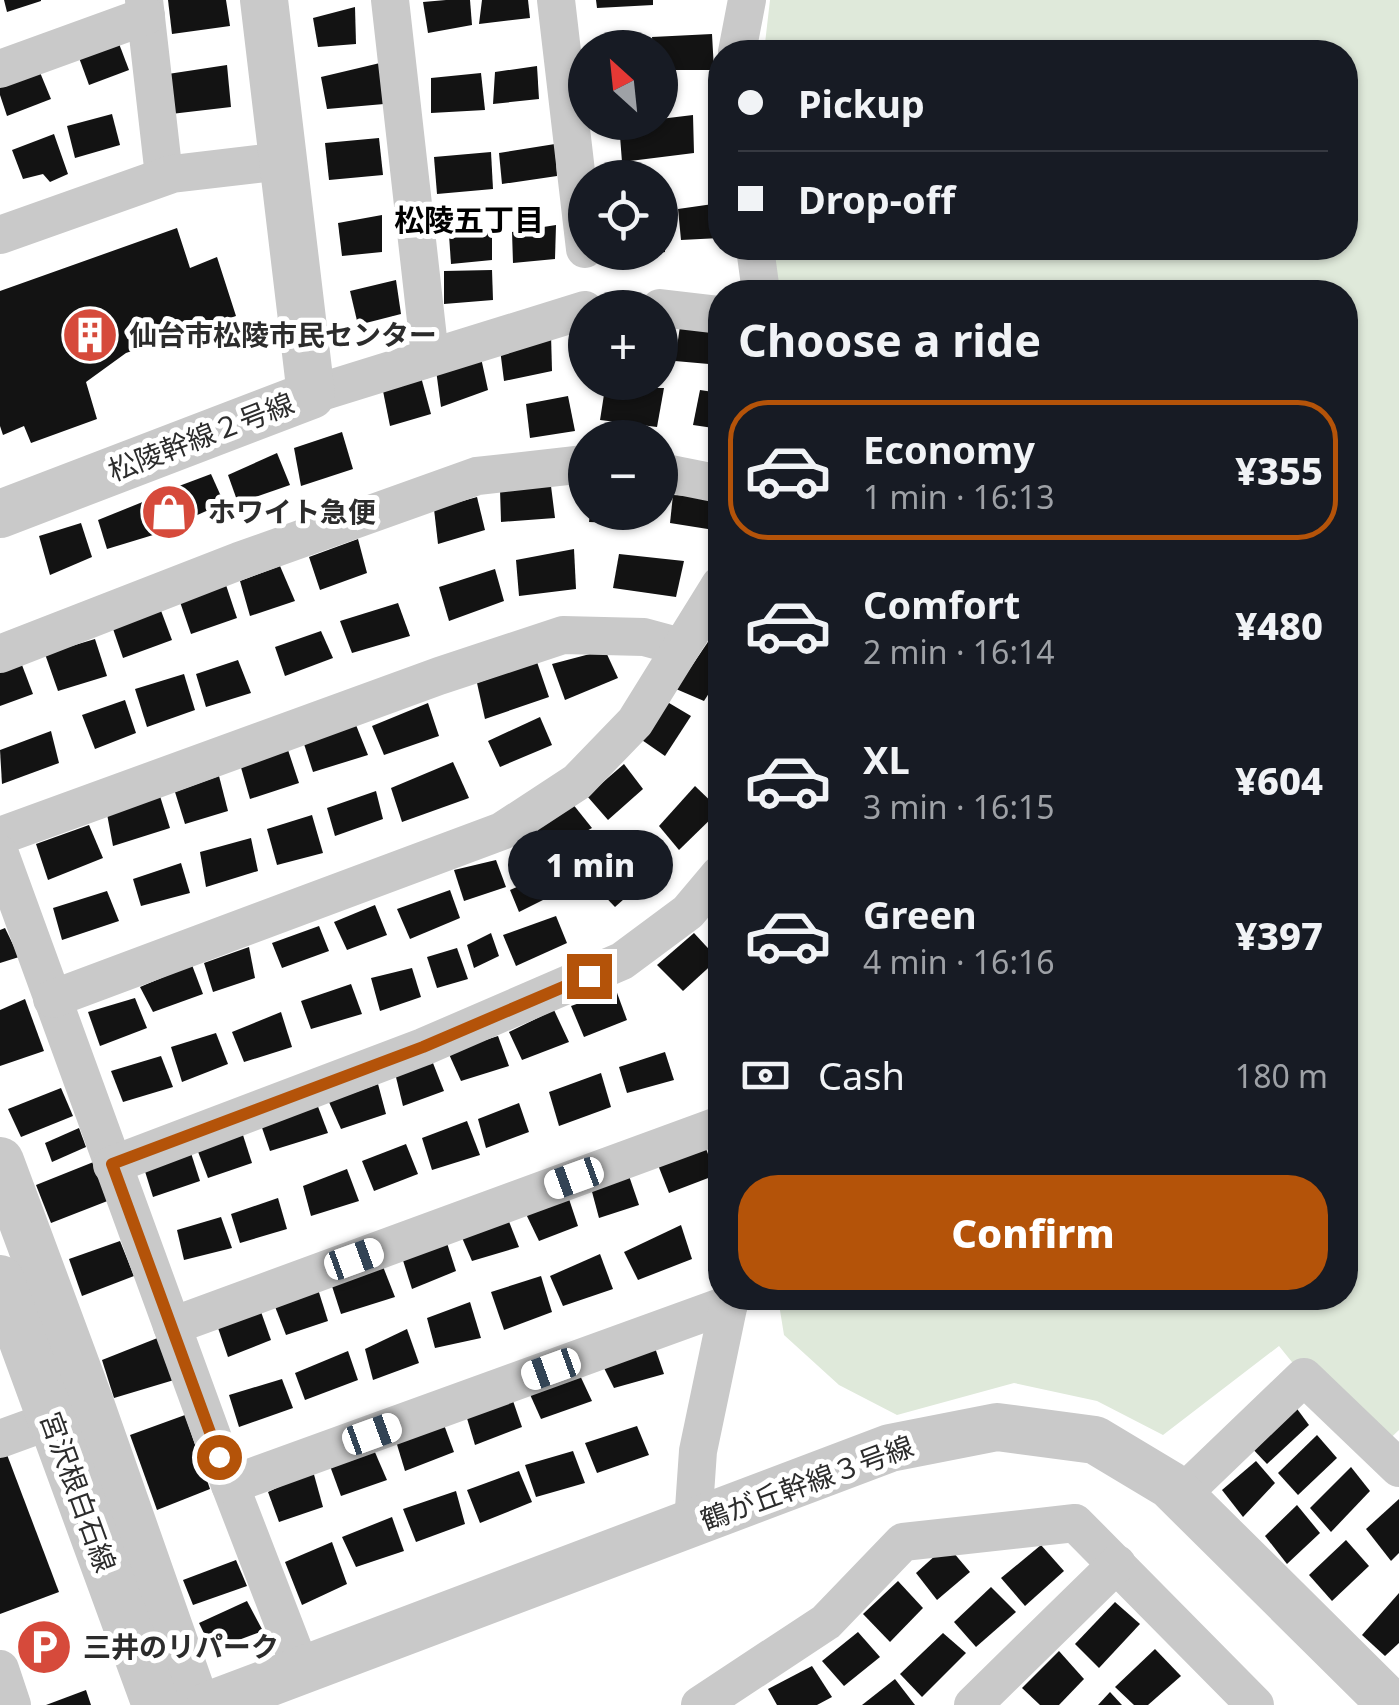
<!DOCTYPE html>
<html lang="en">
<head>
<meta charset="utf-8">
<style>
	body { margin:0; font-family:"Noto Sans","Noto Sans JP",sans-serif; background:#242831; color:#f1f3f6; height:100vh; display:flex; flex-direction:column; font-size:38px; white-space:nowrap }
	* { box-sizing:border-box; margin:0 }
	p { font-size:32px; color:#9ea1a6 }
	.icon { flex:none; width:55px; height:55px; fill:none; stroke:currentColor; stroke-width:2; stroke-linecap:round; stroke-linejoin:round }
	.map { position:relative; flex:1; overflow:hidden }
	.sheet { position:absolute; left:708px; top:280px; width:650px; height:1030px; display:flex; flex-direction:column; background:#171b24; border-radius:40px; box-shadow:0 2px 8px #0004 }
	.sheet>* { flex:none }
	.banner { position:absolute; left:708px; top:40px; width:650px; height:220px; border-radius:40px; box-shadow:0 2px 8px #0004; display:grid; align-content:center; height:220px; padding:0 30px; background:#171b24 }
	.needle { width:65px; rotate:333deg }
	.fabs { position:absolute; left:568px; top:30px; display:grid; gap:20px }
	.fabs a { display:grid; place-items:center; width:110px; height:110px; border-radius:50%; background:#171b24; box-shadow:0 2px 8px #0004; font-size:50px }
	.end { position:absolute; width:45px; height:45px; margin:-22px; border:12px solid #b45309; background:#fff; box-shadow:0 0 0 5px #fff }
	.from { border-radius:50% }
	.bubble { position:absolute; height:70px; border-radius:35px; background:#171b24; box-shadow:0 2px 8px #0004; font-size:32px; font-weight:800; line-height:70px; text-align:center }
	.car { position:absolute; width:30px; height:60px; margin:-30px -15px; border-radius:12px; box-shadow:0 0 8px 2px #0007; background:linear-gradient(#fff 24%,#345 0 40%,#fff 0 76%,#345 0 86%,#fff 0) }
	.banner b { display:flex; align-items:center; gap:35px; height:95px; font-size:38px }
	.banner b+b { border-top:2px solid #363941 }
	.banner i { width:25px; height:25px; background:#f1f3f6 }
	ul { padding:0; list-style:none }
	li { display:flex; align-items:center; gap:30px; height:140px; margin:0 20px 15px; padding:0 10px; border:5px solid transparent; border-radius:40px }
	li div { flex:1 }
	li b { display:block; font-size:38px }
	li em { font-style:normal; font-weight:800 }
	li.active { border-color:#b45309 }
	li>.icon { width:90px; height:90px; stroke-width:1.5 }
	h2 { padding:0 30px; font-size:45px; line-height:120px }
	.pay { display:flex; align-items:center; gap:25px; height:110px; padding:0 30px; font-size:38px }
	.pay p { margin-inline-start:auto }
	.button { display:flex; gap:20px; margin-top:auto; padding:20px 30px }
	.button a { flex:1; height:115px; border-radius:40px; background:#b45309; color:#fff; font-size:40px; font-weight:800; line-height:115px; text-align:center }
	.map>svg:first-child { display:block }
</style>
</head>
<body>
<div class="map">
<svg width="1399" height="1705" viewBox="0 0 1399 1705">
	<rect width="100%" height="100%" fill="#fff"/>
	<!-- green -->
	<path fill="#dfe9da" d="M770,0H1399V1430L1379,1449L1304,1377L1279,1346L1163,1435L1097,1401L1014,1383L897,1415L839,1385L784,1335L778,1298H1345V292H777L772,248H1345V52H764Z"/>
	<!-- building -->
	<g fill="#131313">
		<path d="M4,0H41V1L7,12Z"/>
		<path d="M168,0H226L230,26L172,34Z"/>
		<path d="M446,0H470L472,25L428,33L423,2Z"/>
		<path d="M482,0H528L530,18L479,24Z"/>
		<path d="M596,0H653V5L597,8Z"/>
		<path d="M355,7L356,44L318,47L313,18Z"/>
		<path d="M712,34L714,70H660V48H653L652,37Z"/>
		<path d="M118,41L129,70L89,85L78,55Z"/>
		<path d="M380,63L384,104L327,109L321,77Z"/>
		<path d="M227,65L231,107L171,114L168,74Z"/>
		<path d="M537,66L539,99L493,104L495,72Z"/>
		<path d="M39,70L51,99L7,116L0,95V83Z"/>
		<path d="M481,73L485,110L431,113V78Z"/>
		<path d="M112,114L120,145L75,158L67,126Z"/>
		<path d="M693,115L694,153L622,162L619,123L660,122V119Z"/>
		<path d="M54,134L68,174L50,182L43,174L23,179L12,150Z"/>
		<path d="M379,138L383,175L329,180L325,143Z"/>
		<path d="M555,144L557,176L502,184L499,153Z"/>
		<path d="M491,152L493,189L437,194L434,157Z"/>
		<path d="M720,203V238L681,240L678,209Z"/>
		<path d="M666,208L665,252L660,253V209Z"/>
		<path d="M382,215V252L342,256L338,223Z"/>
		<path d="M556,225L555,259L513,263L512,232Z"/>
		<path d="M177,228L190,268L217,257L236,316L126,353L86,382L97,419L31,443L24,426L3,435L0,426V291Z"/>
		<path d="M492,228V260L451,264L449,235Z"/>
		<path d="M492,270L493,300L444,304V271Z"/>
		<path d="M396,280L401,314L358,325L350,291Z"/>
		<path d="M680,326L720,331V365L675,361Z"/>
		<path d="M551,334L552,371L504,381L500,349Z"/>
		<path d="M481,358L488,390L441,407L436,370Z"/>
		<path d="M421,377L431,414L390,426L383,391Z"/>
		<path d="M605,388H664L657,427L600,420Z"/>
		<path d="M700,390L720,393V429L693,425Z"/>
		<path d="M568,396L575,431L530,438L526,404Z"/>
		<path d="M342,432L353,469L301,486L294,448Z"/>
		<path d="M277,453L290,485L238,503L228,475Z"/>
		<path d="M211,474L224,503L173,526L163,492Z"/>
		<path d="M551,486L555,518L501,522L500,489Z"/>
		<path d="M673,495L720,498V513L714,530L670,523Z"/>
		<path d="M477,497L485,530L438,544L434,509Z"/>
		<path d="M150,499L163,532L107,549L98,520Z"/>
		<path d="M590,512H645V524L589,522Z"/>
		<path d="M81,523L92,557L50,575L39,536Z"/>
		<path d="M358,539L367,573L320,590L309,557Z"/>
		<path d="M574,549L576,589L519,596L516,560Z"/>
		<path d="M619,554L684,561L676,597L613,588Z"/>
		<path d="M280,566L295,601L250,616L240,581Z"/>
		<path d="M495,569L504,601L449,621L439,587Z"/>
		<path d="M225,582L237,618L191,634L179,599Z"/>
		<path d="M398,603L410,636L352,653L340,621Z"/>
		<path d="M160,608L172,640L123,658L111,623Z"/>
		<path d="M321,631L333,658L285,676L275,647Z"/>
		<path d="M95,639L107,676L58,691L45,654Z"/>
		<path d="M710,639L720,643V676L704,701L676,689Z"/>
		<path d="M605,650L618,678L565,700L552,664Z"/>
		<path d="M238,660L251,693L206,707L196,674Z"/>
		<path d="M537,662L549,697L485,719L477,683Z"/>
		<path d="M22,665L33,694L0,706V672Z"/>
		<path d="M184,674L195,710L147,727L135,689Z"/>
		<path d="M125,700L136,733L95,749L82,715Z"/>
		<path d="M664,700L691,716L665,756L639,738Z"/>
		<path d="M428,703L439,736L384,755L372,726Z"/>
		<path d="M540,717L552,745L500,767L488,741Z"/>
		<path d="M356,725L368,755L313,772L304,744Z"/>
		<path d="M51,731L59,763L2,784L0,750Z"/>
		<path d="M288,750L299,783L250,799L240,764Z"/>
		<path d="M453,762L469,798L402,822L391,788Z"/>
		<path d="M624,764L643,789L608,820L587,796Z"/>
		<path d="M219,776L228,811L185,824L175,792Z"/>
		<path d="M695,786L720,810L679,850L659,826Z"/>
		<path d="M376,791L383,819L335,836L327,808Z"/>
		<path d="M160,796L170,828L113,846L107,814Z"/>
		<path d="M572,803L592,828L551,851L535,826Z"/>
		<path d="M312,815L323,853L277,865L267,829Z"/>
		<path d="M89,825L103,858L48,880L36,844Z"/>
		<path d="M251,838L258,871L206,887L200,852Z"/>
		<path d="M635,842L661,866L615,907L592,883Z"/>
		<path d="M496,860L506,887L464,901L454,870Z"/>
		<path d="M181,863L190,893L141,906L133,879Z"/>
		<path d="M535,879L545,899L519,912L510,890Z"/>
		<path d="M450,890L460,918L410,939L397,909Z"/>
		<path d="M107,891L119,921L62,940L53,908Z"/>
		<path d="M375,905L387,935L347,950L334,922Z"/>
		<path d="M556,916L567,943L516,966L503,935Z"/>
		<path d="M319,926L329,951L282,968L272,943Z"/>
		<path d="M5,928L19,957L0,963V930Z"/>
		<path d="M491,933L499,956L474,968L467,945Z"/>
		<path d="M694,933L718,959L683,991L657,965Z"/>
		<path d="M249,947L255,978L213,992L204,963Z"/>
		<path d="M457,948L468,979L437,988L427,957Z"/>
		<path d="M192,965L203,994L153,1012L140,987Z"/>
		<path d="M412,968L421,997L380,1011L371,978Z"/>
		<path d="M351,984L362,1014L311,1029L301,1001Z"/>
		<path d="M616,990L627,1020L584,1037L571,1006Z"/>
		<path d="M135,998L147,1028L100,1046L88,1012Z"/>
		<path d="M25,999L44,1051L0,1066V1010Z"/>
		<path d="M554,1010L569,1042L522,1060L509,1032Z"/>
		<path d="M281,1012L292,1047L244,1062L232,1032Z"/>
		<path d="M216,1033L228,1064L182,1082L171,1047Z"/>
		<path d="M498,1036L509,1066L461,1081L448,1052Z"/>
		<path d="M665,1052L674,1080L627,1093L619,1067Z"/>
		<path d="M161,1056L173,1087L123,1102L111,1071Z"/>
		<path d="M431,1058L444,1091L403,1106L395,1073Z"/>
		<path d="M601,1073L611,1107L559,1126L549,1092Z"/>
		<path d="M378,1084L386,1114L341,1129L329,1102Z"/>
		<path d="M61,1088L73,1116L21,1137L8,1109Z"/>
		<path d="M519,1103L529,1132L486,1148L478,1119Z"/>
		<path d="M317,1104L328,1133L270,1151L260,1122Z"/>
		<path d="M467,1121L480,1155L432,1170L422,1138Z"/>
		<path d="M79,1128L86,1147L52,1162L45,1143Z"/>
		<path d="M242,1132L252,1163L208,1178L197,1149Z"/>
		<path d="M406,1144L418,1174L374,1191L362,1161Z"/>
		<path d="M705,1146L716,1175L669,1193L658,1165Z"/>
		<path d="M190,1150L200,1181L153,1197L143,1165Z"/>
		<path d="M96,1161L110,1200L51,1223L36,1185Z"/>
		<path d="M347,1169L359,1201L311,1216L303,1186Z"/>
		<path d="M627,1170L639,1205L599,1218L591,1188Z"/>
		<path d="M567,1193L578,1226L539,1241L525,1212Z"/>
		<path d="M278,1198L287,1229L240,1243L231,1214Z"/>
		<path d="M506,1214L519,1247L472,1261L460,1233Z"/>
		<path d="M221,1217L232,1248L184,1260L177,1230Z"/>
		<path d="M681,1225L692,1259L638,1280L624,1252Z"/>
		<path d="M445,1237L456,1271L412,1289L400,1251Z"/>
		<path d="M120,1241L134,1276L82,1296L69,1259Z"/>
		<path d="M600,1254L613,1289L563,1306L550,1276Z"/>
		<path d="M382,1264L395,1297L341,1314L330,1280Z"/>
		<path d="M541,1276L552,1312L504,1330L491,1292Z"/>
		<path d="M317,1286L328,1321L286,1335L274,1304Z"/>
		<path d="M470,1302L481,1338L435,1348L427,1318Z"/>
		<path d="M260,1309L271,1340L228,1357L218,1328Z"/>
		<path d="M407,1329L419,1363L373,1380L365,1349Z"/>
		<path d="M160,1337L174,1380L114,1398L102,1360Z"/>
		<path d="M653,1342L664,1374L614,1388L602,1364Z"/>
		<path d="M348,1351L358,1380L305,1400L295,1373Z"/>
		<path d="M577,1369L592,1401L541,1419L528,1390Z"/>
		<path d="M282,1379L293,1408L239,1427L229,1395Z"/>
		<path d="M512,1398L522,1427L475,1445L466,1415Z"/>
		<path d="M1292,1402L1309,1425L1267,1464L1249,1445Z"/>
		<path d="M185,1415L210,1489L157,1510L130,1435Z"/>
		<path d="M443,1422L454,1452L405,1471L395,1438Z"/>
		<path d="M637,1426L649,1455L597,1473L585,1443Z"/>
		<path d="M1317,1435L1337,1458L1298,1495L1278,1473Z"/>
		<path d="M374,1450L387,1480L341,1496L330,1466Z"/>
		<path d="M573,1451L585,1483L536,1497L525,1465Z"/>
		<path d="M6,1452L59,1592L0,1614V1454Z"/>
		<path d="M1256,1461L1275,1483L1243,1517L1222,1490Z"/>
		<path d="M1351,1467L1370,1491L1331,1532L1310,1508Z"/>
		<path d="M313,1471L323,1507L279,1522L268,1492Z"/>
		<path d="M519,1471L532,1502L480,1523L467,1490Z"/>
		<path d="M456,1491L465,1524L416,1542L403,1509Z"/>
		<path d="M1399,1499V1553L1391,1561L1366,1529Z"/>
		<path d="M1297,1505L1320,1533L1287,1564L1265,1536Z"/>
		<path d="M392,1517L404,1551L356,1567L342,1537Z"/>
		<path d="M1346,1540L1369,1566L1332,1601L1309,1575Z"/>
		<path d="M332,1542L347,1584L302,1605L285,1562Z"/>
		<path d="M947,1545L970,1572L937,1600L916,1573Z"/>
		<path d="M1041,1545L1064,1571L1025,1606L1001,1578Z"/>
		<path d="M236,1560L247,1586L193,1605L183,1580Z"/>
		<path d="M898,1581L923,1608L890,1642L863,1614Z"/>
		<path d="M991,1587L1016,1612L976,1647L954,1622Z"/>
		<path d="M1399,1593V1643L1385,1656L1362,1635Z"/>
		<path d="M247,1601L263,1631L212,1650L199,1623Z"/>
		<path d="M1115,1602L1140,1624L1099,1668L1075,1644Z"/>
		<path d="M858,1632L880,1657L844,1686L822,1661Z"/>
		<path d="M943,1633L966,1653L922,1697L900,1674Z"/>
		<path d="M1155,1649L1181,1676L1148,1705H1134L1115,1687Z"/>
		<path d="M1059,1651L1084,1679L1059,1705H1040L1022,1688Z"/>
		<path d="M812,1666L832,1697L817,1705H777L768,1689Z"/>
		<path d="M895,1679L915,1705H862Z"/>
		<path d="M86,1690L91,1705H46Z"/>
		<path d="M1110,1692L1122,1705H1098Z"/>
	</g>
	<g fill="none" stroke-linecap="round" stroke-linejoin="round">
		<!-- minor -->
		<g stroke="#c9c9c9" stroke-width="38">
			<path d="M144,0L164,176"/>
			<path d="M390,0L430,356"/>
			<path d="M556,0L585,249"/>
			<path d="M737,52L747,0"/>
			<path d="M0,69L146,16"/>
			<path d="M0,235L172,174L283,161"/>
			<path d="M755,248L761,292"/>
			<path d="M660,308L720,315"/>
			<path d="M311,395L585,310"/>
			<path d="M660,472L720,484"/>
			<path d="M0,654L239,561L477,476L585,464"/>
			<path d="M0,836L439,676L563,635L644,637L681,647"/>
			<path d="M0,854L230,1485L301,1669"/>
			<path d="M52,999L502,831L577,782L635,722L720,585"/>
			<path d="M112,1165L423,1047L622,961L688,912L720,874"/>
			<path d="M172,1326L720,1125"/>
			<path d="M0,1439L74,1412"/>
			<path d="M230,1485L729,1304"/>
			<path d="M1181,1495L1304,1377L1399,1468"/>
			<path d="M693,1523L698,1451L730,1298"/>
			<path d="M0,1669L12,1705"/>
			<path d="M700,1705L826,1622L903,1542L1075,1523L1255,1705"/>
			<path d="M973,1705L1117,1564"/>
		</g>
		<!-- tertiary -->
		<g stroke="#c9c9c9" stroke-width="48">
			<path d="M0,514L311,395L264,0"/>
			<path d="M0,1161L91,1406L196,1705"/>
			<path d="M0,1279L156,1705"/>
			<path d="M210,1705L890,1448L997,1427L1095,1440L1170,1485L1392,1705"/>
		</g>
	</g>
	<g fill="none" stroke-linecap="round" stroke-linejoin="round">
		<!-- route -->
		<path stroke="#b45309" stroke-width="12" d="M219,1457L112,1164L423,1047L589,976"/>
	</g>
	<!-- icons -->
	<defs>
		<g id="building-disc" transform="scale(2.875)"><circle r="9.5" fill="#d64a3b" stroke="#fff"/><path d="M-4-6H4V6H1V3H-1V6H-4ZM-2.5-4.3h1.7v1.8h-1.7ZM.8-4.3h1.7v1.8H.8ZM-2.5-1h1.7V.8h-1.7ZM.8-1h1.7V.8H.8Z" fill="#fff"/></g>
		<g id="shop-disc" transform="scale(2.875)"><circle r="9.5" fill="#d64a3b" stroke="#fff"/><path d="M-5-2.5h2.3a2.7 3.5 0 0 1 5.4 0H5L5.5 6h-11ZM-1.5-2.5h3a1.5 2.3 0 0 0-3 0Z" fill="#fff"/></g>
		<g id="parking-disc" transform="scale(2.875)"><circle r="9.5" fill="#d64a3b" stroke="#fff"/><path d="M-3.5-5.5H1a3.5 3.5 0 0 1 0 7H-1V5.5H-3.5ZM-1-3.4V-.6H.8a1.4 1.4 0 0 0 0-2.8Z" fill="#fff"/></g>
	</defs>
	<g fill-rule="evenodd">
		<use href="#building-disc" x="90" y="335"/>
		<use href="#shop-disc" x="169" y="512"/>
		<use href="#parking-disc" x="44" y="1647"/>
	</g>
	<g text-anchor="middle" stroke-width="10" stroke-linejoin="round" paint-order="stroke">
		<!-- poi labels -->
		<g font-size="28" font-weight="bold" fill="#2c2c2c" stroke="#fff" text-anchor="start">
			<text x="129" y="345">仙台市松陵市民センター</text>
			<text x="208" y="522">ホワイト急便</text>
			<text x="83" y="1657">三井のリパーク</text>
		</g>
		<!-- street labels -->
		<g font-size="28" fill="#2c2c2c" stroke="#fff">
			<text transform="translate(201 437) rotate(-21)" y="10">松陵幹線２号線</text>
			<text transform="translate(807 1483) rotate(-20)" y="10">鶴が丘幹線３号線</text>
			<text transform="translate(78 1492) rotate(70)" y="10">宮沢根白石線</text>
		</g>
		<!-- neighbourhood labels -->
		<g font-size="30" font-weight="bold" fill="#000" stroke="#fff">
			<text x="469" y="231">松陵五丁目</text>
		</g>
	</g>
</svg>
<div class="fabs">
<a><svg class="needle" viewBox="-14 -14 28 28"><path d="M0-13l5 13h-10z" fill="#e53935"/><path d="M0 13l5-13h-10z" fill="#9ea1a6"/></svg></a>
<a><svg class="icon" aria-label="locate" viewBox="0 0 24 24"><circle cx="12" cy="12" r="6"/><path d="M12 2v4M12 18v4M2 12h4M18 12h4"/></svg></a>
<a>+</a>
<a>−</a>
</div>
<i class="end from" style="left:219px;top:1457px"></i>
<i class="end" style="left:589px;top:976px"></i>
<div class="bubble" style="left:508px;top:830px;width:165px">1 min</div>
<i class="car" style="left:574px;top:1178px;rotate:250deg"></i>
<i class="car" style="left:354px;top:1259px;rotate:70deg"></i>
<i class="car" style="left:551px;top:1369px;rotate:250deg"></i>
<i class="car" style="left:372px;top:1434px;rotate:70deg"></i>
<div class="banner">
<b><i class="from"></i>Pickup</b>
<b><i></i>Drop-off</b>
</div>
<section class="sheet">
<h2>Choose a ride</h2>
<ul>
<li class="active"><svg class="icon" aria-label="car" viewBox="0 0 24 24"><path d="M5 17H2v-5l4-1 3-4h7l3 4 3 1v5h-3M9 17h6M6 11h13"/><circle cx="7" cy="17" r="2"/><circle cx="17" cy="17" r="2"/></svg><div><b>Economy</b><p>1 min · 16:13</p></div><em>¥355</em></li>
<li><svg class="icon" aria-label="car" viewBox="0 0 24 24"><path d="M5 17H2v-5l4-1 3-4h7l3 4 3 1v5h-3M9 17h6M6 11h13"/><circle cx="7" cy="17" r="2"/><circle cx="17" cy="17" r="2"/></svg><div><b>Comfort</b><p>2 min · 16:14</p></div><em>¥480</em></li>
<li><svg class="icon" aria-label="car" viewBox="0 0 24 24"><path d="M5 17H2v-5l4-1 3-4h7l3 4 3 1v5h-3M9 17h6M6 11h13"/><circle cx="7" cy="17" r="2"/><circle cx="17" cy="17" r="2"/></svg><div><b>XL</b><p>3 min · 16:15</p></div><em>¥604</em></li>
<li><svg class="icon" aria-label="car" viewBox="0 0 24 24"><path d="M5 17H2v-5l4-1 3-4h7l3 4 3 1v5h-3M9 17h6M6 11h13"/><circle cx="7" cy="17" r="2"/><circle cx="17" cy="17" r="2"/></svg><div><b>Green</b><p>4 min · 16:16</p></div><em>¥397</em></li>
</ul>
<div class="pay"><svg class="icon" aria-label="cash" viewBox="0 0 24 24"><path d="M3 7h18v10H3z"/><circle cx="12" cy="12" r="2"/></svg>Cash<p>180 m</p></div>
<div class="button"><a>Confirm</a></div>
</section>
</div>
</body>
</html>
